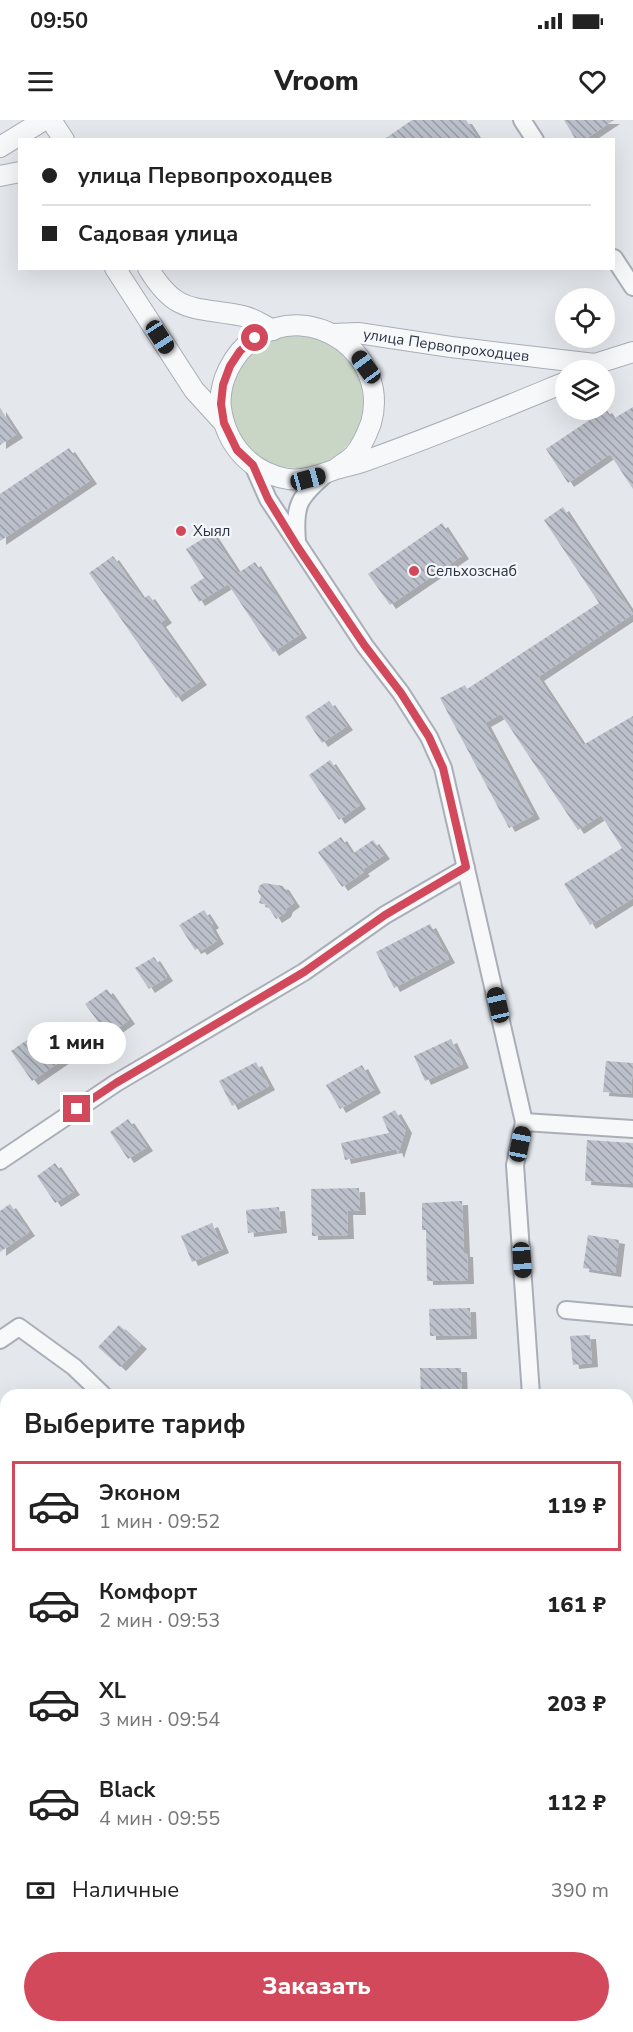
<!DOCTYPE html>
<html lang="ru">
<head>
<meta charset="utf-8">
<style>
	body { margin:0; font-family:"Nunito Sans",sans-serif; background:#f6f6f6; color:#222; height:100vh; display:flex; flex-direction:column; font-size:22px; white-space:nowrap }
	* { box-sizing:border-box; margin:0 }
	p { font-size:20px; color:#767676 }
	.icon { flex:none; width:33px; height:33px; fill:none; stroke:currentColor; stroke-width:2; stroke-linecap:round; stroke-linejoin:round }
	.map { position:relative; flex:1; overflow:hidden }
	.panel { position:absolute; left:0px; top:1269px; width:633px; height:644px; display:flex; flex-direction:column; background:#fff; border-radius:18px 18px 0 0; box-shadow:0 6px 24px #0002 }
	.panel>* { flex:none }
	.hud { position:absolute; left:18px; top:18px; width:597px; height:132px; border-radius:0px; box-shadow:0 6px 24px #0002; display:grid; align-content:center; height:132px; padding:0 24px; background:#fff }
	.tools { position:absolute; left:555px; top:168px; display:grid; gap:12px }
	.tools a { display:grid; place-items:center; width:60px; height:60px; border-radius:50%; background:#fff; box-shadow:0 6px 24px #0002; font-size:30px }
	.end { position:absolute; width:27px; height:27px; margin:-14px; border:8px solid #d1495b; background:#fff; box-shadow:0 0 0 3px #fff }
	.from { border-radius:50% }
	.bubble { position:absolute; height:42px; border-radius:21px; background:#fff; box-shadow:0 6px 24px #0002; font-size:20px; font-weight:800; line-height:42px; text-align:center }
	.car { position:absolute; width:18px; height:36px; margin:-18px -9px; border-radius:8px; box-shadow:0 0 4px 2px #0007; background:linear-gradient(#222 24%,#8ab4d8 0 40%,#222 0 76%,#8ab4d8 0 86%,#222 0) }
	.hud b { display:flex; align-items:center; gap:21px; height:57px; font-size:22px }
	.hud b+b { border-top:2px solid #e0e0e0 }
	.hud i { width:15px; height:15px; background:#222 }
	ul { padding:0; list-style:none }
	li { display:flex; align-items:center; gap:18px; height:90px; margin:0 12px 9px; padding:0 12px; border:3px solid transparent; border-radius:0px }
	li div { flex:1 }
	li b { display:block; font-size:22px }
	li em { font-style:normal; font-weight:800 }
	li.active { border-color:#d1495b }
	li>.icon { width:54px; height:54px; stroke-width:1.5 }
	h2 { padding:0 24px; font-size:27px; line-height:72px }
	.pay { display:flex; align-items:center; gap:15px; height:66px; padding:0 24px; font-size:22px }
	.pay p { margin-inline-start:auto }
	.cta { display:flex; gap:12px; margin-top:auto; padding:12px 24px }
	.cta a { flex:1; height:69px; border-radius:36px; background:#d1495b; color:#fff; font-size:24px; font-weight:800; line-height:69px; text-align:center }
	.status { display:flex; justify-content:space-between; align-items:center; height:42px; padding:0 30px; background:#fff; direction:ltr }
	.status svg { height:16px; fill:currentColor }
	header { display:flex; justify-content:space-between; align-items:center; height:78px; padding:0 24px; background:#fff; font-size:27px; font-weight:800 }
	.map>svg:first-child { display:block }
</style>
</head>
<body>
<div class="status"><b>09:50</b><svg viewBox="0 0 49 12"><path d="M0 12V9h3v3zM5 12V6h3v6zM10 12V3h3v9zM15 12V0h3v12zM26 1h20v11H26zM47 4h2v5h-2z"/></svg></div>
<header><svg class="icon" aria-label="menu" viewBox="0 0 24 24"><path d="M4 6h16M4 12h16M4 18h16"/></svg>Vroom<svg class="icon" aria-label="heart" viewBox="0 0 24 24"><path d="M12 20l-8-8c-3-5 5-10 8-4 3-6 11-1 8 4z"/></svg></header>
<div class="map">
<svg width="633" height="1912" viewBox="0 0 633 1912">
	<defs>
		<pattern id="building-back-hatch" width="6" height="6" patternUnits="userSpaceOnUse" patternTransform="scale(1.5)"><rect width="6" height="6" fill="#bbc0ca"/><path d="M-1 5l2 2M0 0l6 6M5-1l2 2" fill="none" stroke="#989da6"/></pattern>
		<filter id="shadow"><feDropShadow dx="6" dy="4" stdDeviation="0" flood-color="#0004"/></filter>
	</defs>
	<rect width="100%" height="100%" fill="#e4e7ec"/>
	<!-- green -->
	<circle fill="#c9d6c5" cx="297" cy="282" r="66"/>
	<!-- building -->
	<g fill="url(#building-back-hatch)" filter="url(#shadow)">
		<path d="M412,0H466L479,20H383Z"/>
		<path d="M564,0H614L584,20H576Z"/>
		<path d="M633,287V369L610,334L568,363L546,329L606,289L613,299Z"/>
		<path d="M0,288L17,314L0,325Z"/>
		<path d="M69,328L91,360L0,421V374Z"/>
		<path d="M563,387L633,494L538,557L583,625L633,596V778L590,805L564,764L622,728L601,695L578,710L501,594L485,603L534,695L509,708L440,578L465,565L467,569L599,483L544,400Z"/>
		<path d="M442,403L463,435L390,485L368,454Z"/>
		<path d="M212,413L238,453L255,442L301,514L273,532L228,464L199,482L190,467L204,458L186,429Z"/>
		<path d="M113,436L143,479L149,475L166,499L160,503L201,561L176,578L89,453Z"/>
		<path d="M329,581L347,606L322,623L305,597Z"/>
		<path d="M330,640L360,685L339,700L309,655Z"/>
		<path d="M341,717L352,734L373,720L384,735L362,750L364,752L342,767L318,732Z"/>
		<path d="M264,763L283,766L294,783L287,788L285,793L276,799L267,785L259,783L261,776L258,772L259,766Z"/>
		<path d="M204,790L213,804L210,806L218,820L201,831L199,828L195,830L179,805Z"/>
		<path d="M430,804L449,839L394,868L376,832Z"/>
		<path d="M154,837L167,857L149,869L135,848Z"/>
		<path d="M107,869L129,900L108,915L85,884Z"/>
		<path d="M43,909L64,939L32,961L11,931Z"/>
		<path d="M451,919L463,944L425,961L414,936Z"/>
		<path d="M606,941L633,943L631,974L603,972Z"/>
		<path d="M256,942L269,966L232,986L219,961Z"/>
		<path d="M362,945L375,969L340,989L326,965Z"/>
		<path d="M395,990L406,1009L398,1034L396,1029L345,1040L341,1023L389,1013L382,997Z"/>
		<path d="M128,999L147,1027L128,1039L110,1012Z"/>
		<path d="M587,1020L633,1023V1064L585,1061Z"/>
		<path d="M55,1043L74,1071L55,1083L37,1056Z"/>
		<path d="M359,1068L360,1091H347L348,1115L312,1116L311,1069Z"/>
		<path d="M462,1081L464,1133H467L468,1160L427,1161L426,1110H422V1083Z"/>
		<path d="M10,1084L29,1112L0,1132V1091Z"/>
		<path d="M279,1087L281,1109L248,1113L246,1090Z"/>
		<path d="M212,1103L223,1129L192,1142L181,1116Z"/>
		<path d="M588,1115L619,1120L615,1153L583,1148Z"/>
		<path d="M470,1188L471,1215L430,1216L429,1189Z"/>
		<path d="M119,1205L141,1225L120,1247L98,1227Z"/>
		<path d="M590,1215L592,1243L573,1245L570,1216Z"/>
		<path d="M420,1248H461L462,1275H421Z"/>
	</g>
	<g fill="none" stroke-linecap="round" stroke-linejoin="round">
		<!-- minor casing -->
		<g stroke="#a9aeb7" stroke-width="20">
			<g id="minor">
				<path d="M522,0L535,20"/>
				<path d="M614,138L633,167"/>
				<path d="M253,345L268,379L365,526L401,573L429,617L443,648L524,1002L515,1045L531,1275"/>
				<path d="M297,422C294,385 298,378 326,354"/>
				<path d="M524,1002L633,1009"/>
				<path d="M0,1041L116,963L304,852L385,795L466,748"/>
				<path d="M566,1190L633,1196"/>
				<path d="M0,1220L19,1207L74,1247L103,1275"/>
				<path d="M627,1356L633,1357"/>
				<path d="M627,1534L633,1535"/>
				<path d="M627,1711L633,1712"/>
				<path d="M0,1754L6,1759"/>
				<path d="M176,1906L182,1912"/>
				<path d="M576,1906V1912"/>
				<path d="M225,1912L230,1906"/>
				<path d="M438,1912L443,1906"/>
			</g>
		</g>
		<!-- tertiary casing -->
		<g stroke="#a9aeb7" stroke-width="22">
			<g id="tertiary">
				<path d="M51,0L64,20"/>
				<path d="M0,27L44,0"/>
				<path d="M0,56L20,52"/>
				<path d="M115,148L194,270L224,303"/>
				<path d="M148,148C177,196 194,186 243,196C253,198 263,205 273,210"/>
				<path id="s1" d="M333,214L358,213L451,227L595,244"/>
				<path d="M585,250L595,244L633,232"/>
				<path d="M336,349C342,344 349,340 354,335C362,326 367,314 371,303C390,236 314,179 255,218C233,233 218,262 221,288C226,325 251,353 288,359C305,361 320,355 336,349C345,346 354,345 362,342C431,318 498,290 566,262"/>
			</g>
		</g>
		<!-- minor -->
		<use href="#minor" stroke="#f7f8fa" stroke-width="16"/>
		<!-- tertiary -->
		<use href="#tertiary" stroke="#f7f8fa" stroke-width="20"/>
	</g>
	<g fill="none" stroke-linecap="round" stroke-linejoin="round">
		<!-- route -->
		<path stroke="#d1495b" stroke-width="8" d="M77,989L116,963L304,852L385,795L466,747L443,648L429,617L401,573L365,526L297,426L268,379L253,345L237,330L224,303L221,284L223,265L230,246L240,231L255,218"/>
	</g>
	<!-- markers -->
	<g fill="#d1495b" stroke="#f4f6f9" stroke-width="2">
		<circle cx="181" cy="411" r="6"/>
		<circle cx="414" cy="451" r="6"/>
	</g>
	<g text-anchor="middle" stroke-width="4.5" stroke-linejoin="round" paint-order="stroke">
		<!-- street labels -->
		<g font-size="15" fill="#2b3445" stroke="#f4f6f9">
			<text dy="5" stroke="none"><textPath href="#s1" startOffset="114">улица Первопроходцев</textPath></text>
		</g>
		<!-- poi labels -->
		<g font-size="15" fill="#2b3445" stroke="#f4f6f9" text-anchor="start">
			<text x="193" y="416">Хыял</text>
			<text x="426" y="456">Сельхозснаб</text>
		</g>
	</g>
</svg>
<div class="tools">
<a><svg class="icon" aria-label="locate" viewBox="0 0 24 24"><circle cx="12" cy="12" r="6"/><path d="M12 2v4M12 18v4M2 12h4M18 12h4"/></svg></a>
<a><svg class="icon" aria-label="layers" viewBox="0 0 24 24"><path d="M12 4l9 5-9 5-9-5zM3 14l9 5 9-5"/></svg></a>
</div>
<i class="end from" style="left:255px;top:218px"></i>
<i class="end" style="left:77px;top:989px"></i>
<div class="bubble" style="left:27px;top:902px;width:99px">1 мин</div>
<i class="car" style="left:160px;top:217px;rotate:147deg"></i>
<i class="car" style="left:366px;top:247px;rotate:324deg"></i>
<i class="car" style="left:308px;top:359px;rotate:75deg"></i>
<i class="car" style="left:498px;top:885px;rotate:347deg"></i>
<i class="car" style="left:520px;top:1024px;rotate:11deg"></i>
<i class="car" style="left:522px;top:1140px;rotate:176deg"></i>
<div class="hud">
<b><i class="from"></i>улица Первопроходцев</b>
<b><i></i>Садовая улица</b>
</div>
<section class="panel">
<h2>Выберите тариф</h2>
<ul>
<li class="active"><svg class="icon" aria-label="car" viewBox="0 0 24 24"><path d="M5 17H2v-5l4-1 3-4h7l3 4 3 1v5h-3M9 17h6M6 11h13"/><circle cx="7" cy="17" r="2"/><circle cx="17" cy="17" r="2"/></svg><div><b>Эконом</b><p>1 мин · 09:52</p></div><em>119 ₽</em></li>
<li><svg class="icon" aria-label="car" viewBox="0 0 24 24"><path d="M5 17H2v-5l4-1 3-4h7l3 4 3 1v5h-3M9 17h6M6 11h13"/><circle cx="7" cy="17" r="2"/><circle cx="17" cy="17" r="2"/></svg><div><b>Комфорт</b><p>2 мин · 09:53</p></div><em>161 ₽</em></li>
<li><svg class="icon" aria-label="car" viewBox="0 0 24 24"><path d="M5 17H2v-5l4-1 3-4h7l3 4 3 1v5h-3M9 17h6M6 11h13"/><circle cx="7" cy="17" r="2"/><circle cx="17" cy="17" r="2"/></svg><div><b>XL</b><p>3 мин · 09:54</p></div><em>203 ₽</em></li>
<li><svg class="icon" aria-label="car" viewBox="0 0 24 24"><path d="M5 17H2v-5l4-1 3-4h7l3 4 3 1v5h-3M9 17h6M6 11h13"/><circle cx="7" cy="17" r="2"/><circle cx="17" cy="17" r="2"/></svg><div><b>Black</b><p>4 мин · 09:55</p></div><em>112 ₽</em></li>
</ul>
<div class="pay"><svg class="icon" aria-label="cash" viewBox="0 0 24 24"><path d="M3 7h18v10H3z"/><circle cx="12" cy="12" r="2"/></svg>Наличные<p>390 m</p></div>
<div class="cta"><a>Заказать</a></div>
</section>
</div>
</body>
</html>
